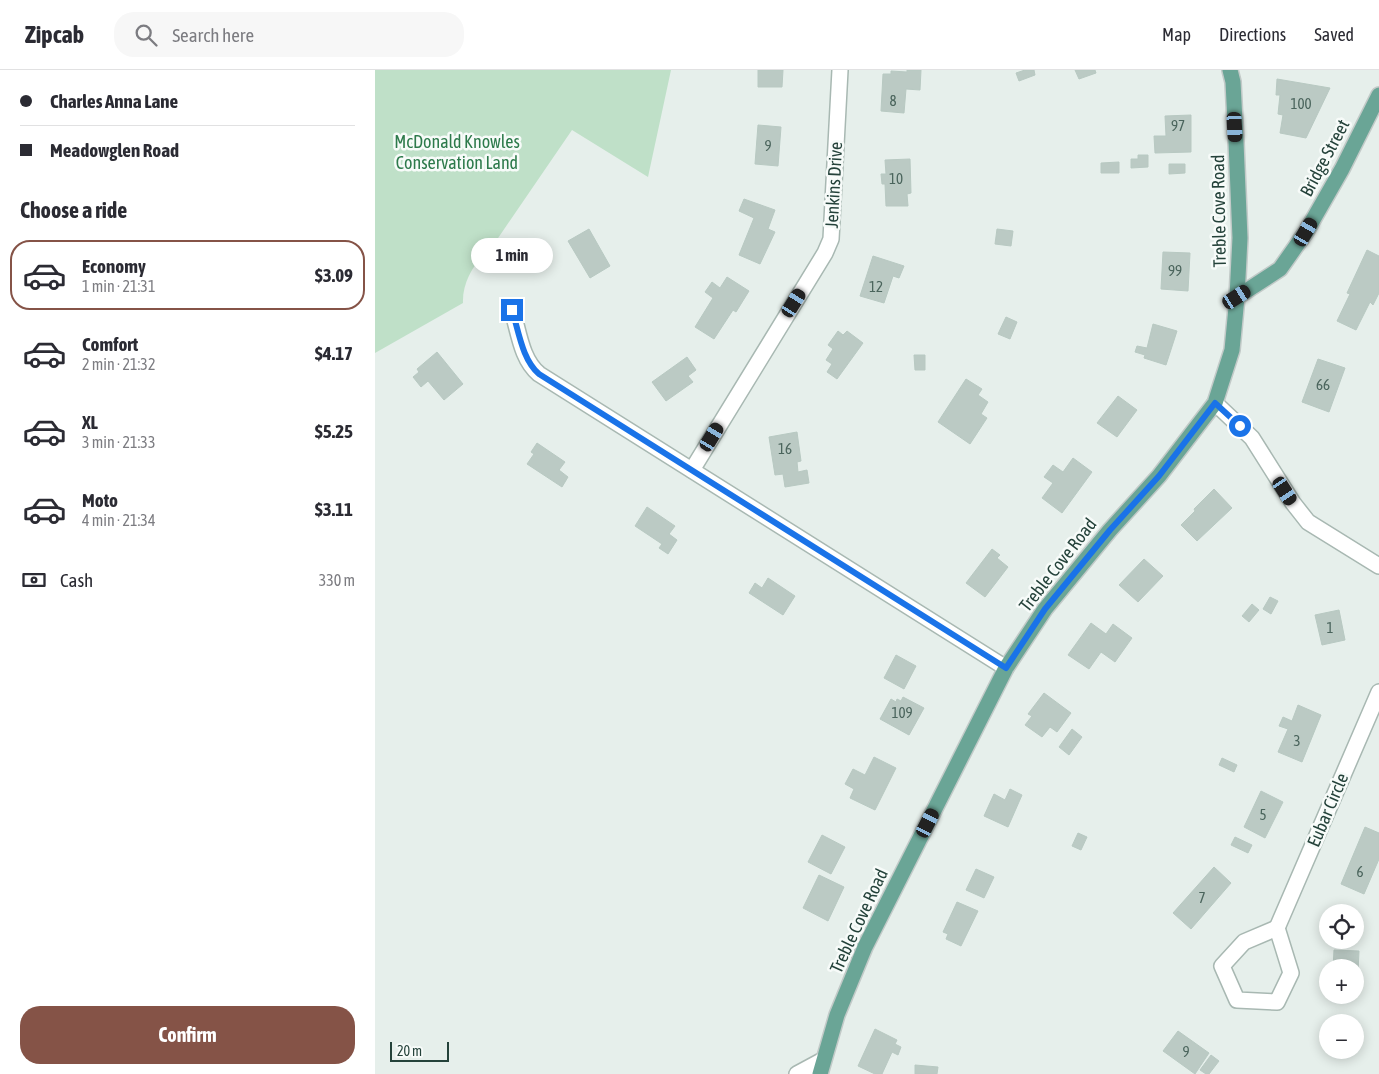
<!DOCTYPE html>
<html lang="en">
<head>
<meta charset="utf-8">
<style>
	body { margin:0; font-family:"Asap Condensed",sans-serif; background:#f7f7f7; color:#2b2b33; height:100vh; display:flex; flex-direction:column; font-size:19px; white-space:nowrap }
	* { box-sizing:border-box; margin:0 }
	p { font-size:16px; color:#7c7c81 }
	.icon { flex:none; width:28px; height:28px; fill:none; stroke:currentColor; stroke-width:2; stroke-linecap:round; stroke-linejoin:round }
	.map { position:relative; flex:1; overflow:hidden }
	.panel { display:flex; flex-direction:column; background:#fff; width:375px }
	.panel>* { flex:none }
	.hud { display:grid; align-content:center; height:110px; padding:0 20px; background:#fff }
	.tools { position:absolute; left:944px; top:834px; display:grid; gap:10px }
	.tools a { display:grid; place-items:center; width:45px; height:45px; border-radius:50%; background:#fff; box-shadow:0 2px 12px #0003; font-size:25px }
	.scale { position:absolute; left:15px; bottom:12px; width:59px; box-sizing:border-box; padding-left:5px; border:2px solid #24423a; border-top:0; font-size:14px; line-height:18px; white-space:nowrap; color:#24423a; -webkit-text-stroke:4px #f7fbf9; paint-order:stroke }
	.end { position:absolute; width:22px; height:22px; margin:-11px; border:6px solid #1a73e8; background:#fff; box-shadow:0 0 0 2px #fff }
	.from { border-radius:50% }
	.bubble { position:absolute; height:35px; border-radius:18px; background:#fff; box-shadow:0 2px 12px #0003; font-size:16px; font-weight:700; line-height:35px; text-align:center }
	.car { position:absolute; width:15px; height:30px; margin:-15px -8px; border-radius:6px; box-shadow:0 0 4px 1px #0007; background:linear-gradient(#222 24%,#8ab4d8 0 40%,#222 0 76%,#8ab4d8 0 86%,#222 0) }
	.hud b { display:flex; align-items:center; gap:18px; height:48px; font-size:19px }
	.hud b+b { border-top:1px solid #e1e1e2 }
	.hud i { width:12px; height:12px; background:#2b2b33 }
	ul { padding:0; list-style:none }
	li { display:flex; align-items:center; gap:15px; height:70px; margin:0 10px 8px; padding:0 10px; border:2px solid transparent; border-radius:20px }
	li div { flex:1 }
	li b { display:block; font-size:19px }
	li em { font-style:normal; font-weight:700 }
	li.selected { border-color:#855347 }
	li>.icon { width:45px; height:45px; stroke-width:1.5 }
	h2 { padding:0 20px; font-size:22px; line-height:60px }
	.pay { display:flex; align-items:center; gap:12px; height:55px; padding:0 20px; font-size:19px }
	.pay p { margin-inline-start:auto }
	.primary-button { display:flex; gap:10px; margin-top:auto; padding:10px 20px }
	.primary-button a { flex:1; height:58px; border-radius:20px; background:#855347; color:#fff; font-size:20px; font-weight:700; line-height:58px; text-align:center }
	header { display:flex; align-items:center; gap:30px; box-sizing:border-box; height:70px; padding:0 25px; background:#fff; border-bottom:1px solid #e1e1e2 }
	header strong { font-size:24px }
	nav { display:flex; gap:28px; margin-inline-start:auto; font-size:18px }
	.search { width:350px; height:45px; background:#f7f7f7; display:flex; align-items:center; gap:12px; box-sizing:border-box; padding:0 18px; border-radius:20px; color:#7c7c81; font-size:19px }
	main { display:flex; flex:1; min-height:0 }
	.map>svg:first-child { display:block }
</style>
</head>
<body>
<header>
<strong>Zipcab</strong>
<div class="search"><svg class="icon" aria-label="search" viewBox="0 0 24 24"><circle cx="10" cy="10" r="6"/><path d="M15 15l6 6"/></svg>Search here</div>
<nav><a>Map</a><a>Directions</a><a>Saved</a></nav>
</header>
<main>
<section class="panel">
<div class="hud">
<b><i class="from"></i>Charles Anna Lane</b>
<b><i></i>Meadowglen Road</b>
</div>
<h2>Choose a ride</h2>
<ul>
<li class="selected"><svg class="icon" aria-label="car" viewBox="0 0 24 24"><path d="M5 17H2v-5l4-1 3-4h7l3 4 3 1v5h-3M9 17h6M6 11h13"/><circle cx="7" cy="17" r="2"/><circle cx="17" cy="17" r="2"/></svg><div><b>Economy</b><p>1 min · 21:31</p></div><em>$3.09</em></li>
<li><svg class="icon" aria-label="car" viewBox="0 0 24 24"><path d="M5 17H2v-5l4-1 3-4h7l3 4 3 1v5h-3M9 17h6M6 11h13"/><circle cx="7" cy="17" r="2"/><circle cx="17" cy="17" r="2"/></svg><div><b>Comfort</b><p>2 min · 21:32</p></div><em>$4.17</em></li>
<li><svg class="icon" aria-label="car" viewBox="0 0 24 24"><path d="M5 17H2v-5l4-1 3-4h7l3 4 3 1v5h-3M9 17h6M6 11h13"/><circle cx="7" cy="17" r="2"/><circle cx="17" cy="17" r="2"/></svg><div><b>XL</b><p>3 min · 21:33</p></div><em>$5.25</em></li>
<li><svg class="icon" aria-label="car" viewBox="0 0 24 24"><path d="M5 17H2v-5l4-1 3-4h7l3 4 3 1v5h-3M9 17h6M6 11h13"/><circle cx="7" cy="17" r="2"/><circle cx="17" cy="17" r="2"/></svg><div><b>Moto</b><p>4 min · 21:34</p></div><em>$3.11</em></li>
</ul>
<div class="pay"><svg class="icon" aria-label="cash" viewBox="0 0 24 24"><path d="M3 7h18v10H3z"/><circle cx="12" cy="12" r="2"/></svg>Cash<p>330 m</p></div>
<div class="primary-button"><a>Confirm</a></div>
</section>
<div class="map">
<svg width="1004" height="1004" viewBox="0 0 1004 1004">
	<rect width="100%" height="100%" fill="#e6efeb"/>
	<!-- green -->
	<path fill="#bfe0c8" d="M0,0H296L273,107L197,60L119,174C102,189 87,210 88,233L0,283Z"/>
	<!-- building -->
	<g fill="#bbcac4" stroke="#b8c9c2">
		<path d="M383,0H408L407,17H383Z"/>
		<path d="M532,0H546L545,20L531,19L529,43L506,41L508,4H516V1L532,2Z"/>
		<path d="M650,0H659L660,5L644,11L641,3Z"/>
		<path d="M700,0H720L721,3L704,9Z"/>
		<path d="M902,9L955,18L931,68L905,63L908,45L903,44L905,25H901Z"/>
		<path d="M816,45V82L780,83L779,66H791L790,46Z"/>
		<path d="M383,55L406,57L403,96L380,94Z"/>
		<path d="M763,85H773V97L756,98V89H763Z"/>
		<path d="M535,89L536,123L532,124L533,136H511L510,114H507L506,104H511L510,90Z"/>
		<path d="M744,92V103H726V93Z"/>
		<path d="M794,94H810V103L794,104Z"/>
		<path d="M369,129L400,140L393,159L400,162L385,194L364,185L379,148L364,141Z"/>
		<path d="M214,159L235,196L215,208L193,171Z"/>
		<path d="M622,159L638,161L636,176L620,174Z"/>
		<path d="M992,180L1004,186V223L998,235L995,232L981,260L962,251L975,224L972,223Z"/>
		<path d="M788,182L815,183L813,221L786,219Z"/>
		<path d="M498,186L529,196L524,208L518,206L509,233L485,226Z"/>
		<path d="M352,207L374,221L361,242L358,240L339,269L320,257L338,228L330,222L337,212L345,218Z"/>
		<path d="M631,247L642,252L635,269L623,264Z"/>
		<path d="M778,254L802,261L791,295L769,288L770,285L760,282L762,276L772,278Z"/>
		<path d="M463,261L468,265L472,261L488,273L462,309L452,302L457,294L451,290L458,279L453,275Z"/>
		<path d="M62,282L88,314L69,330L53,311L46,317L38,307L44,302L42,299Z"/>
		<path d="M539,285H550V300H540Z"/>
		<path d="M312,287L321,300L313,306L318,312L291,331L277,312Z"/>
		<path d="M943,289L970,298L954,342L927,332Z"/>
		<path d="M591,309L607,319L603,325L613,332L606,344L612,348L595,374L563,352Z"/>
		<path d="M743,326L762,340L742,367L722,353Z"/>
		<path d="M422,362L426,391L422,392L423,402L432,400L434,413L410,417L408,404L400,405L394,367Z"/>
		<path d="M162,373L190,392L184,400L193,407L187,417L152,394L159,384L156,382Z"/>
		<path d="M698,388L717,402L687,443L667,428L678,413L669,407L678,395L688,402Z"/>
		<path d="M839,419L857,438L822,471L806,455L820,441L819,439Z"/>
		<path d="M272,437L300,456L294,464L302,470L293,484L284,478L287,474L260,456Z"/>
		<path d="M617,479L625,485L622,488L633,497L610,527L591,513Z"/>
		<path d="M769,489L788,506L763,532L744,515Z"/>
		<path d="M393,508L420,526L408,545L374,523L380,513L387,518Z"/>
		<path d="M895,527L903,531L896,544L888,539Z"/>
		<path d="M877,534L884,540L874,552L867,546Z"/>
		<path d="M964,540L970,570L947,575L940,545Z"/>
		<path d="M716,553L731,564L738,554L757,568L740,592L726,582L714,599L693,585Z"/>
		<path d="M521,585L541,596L529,619L509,608Z"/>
		<path d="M669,623L696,643L682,662L675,657L667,667L650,655L657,646L653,644Z"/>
		<path d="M528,627L549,638L534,665L505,649L516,629L521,632L522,629L526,631Z"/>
		<path d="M923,635L946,645L927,692L903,682L913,659L904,656L908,647L917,651Z"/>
		<path d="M697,659L707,667L694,685L684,677Z"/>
		<path d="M499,687L521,698L500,740L475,728L479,719L470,714L478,699L490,705Z"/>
		<path d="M847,688L862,695L859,702L844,695Z"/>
		<path d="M635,719L647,725L633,757L609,746L619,724L630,730Z"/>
		<path d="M886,721L908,732L890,768L869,757Z"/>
		<path d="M990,757L1004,763V789L989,824L966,814Z"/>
		<path d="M703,763L712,767L706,780L697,776Z"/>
		<path d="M447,765L470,777L456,804L433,792Z"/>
		<path d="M860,767L877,775L873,783L856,775Z"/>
		<path d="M839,797L856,813L816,859L798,843Z"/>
		<path d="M601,799L619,807L609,828L591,820Z"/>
		<path d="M444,805L469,817L453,851L428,838Z"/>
		<path d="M582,832L603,841L586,876L571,869L573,864L568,862Z"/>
		<path d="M959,880L984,881L982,922H980V898H958Z"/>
		<path d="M500,959L522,970L520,974L526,977L523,985L517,982L507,1004H500L483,996Z"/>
		<path d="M803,961L834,983L820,1004L788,981Z"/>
		<path d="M836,985L844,991L834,1004H831L825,1000Z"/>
		<path d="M540,995L563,997L562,1004H540Z"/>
	</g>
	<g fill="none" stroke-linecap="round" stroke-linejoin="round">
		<!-- minor casing -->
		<g stroke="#a8b8b2" stroke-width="18">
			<g id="minor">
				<path d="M137,240C144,262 146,289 164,304L631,598"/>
				<path d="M840,333L877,368L918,433L933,452L1004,496"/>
				<path d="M317,400L450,183L456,169L465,0"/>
				<path d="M902,858L1004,622"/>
				<path d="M902,858L916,903L902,932L862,930L847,896L869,872Z"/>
				<path d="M422,1004L448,990"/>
			</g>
		</g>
		<!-- major casing -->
		<g stroke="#c2cac8" stroke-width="18">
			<g id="major">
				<path d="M862,227L905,199L931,162L967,99L1004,25"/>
				<path d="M445,1004L462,945L490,877L631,598L670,539L735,460L784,406L840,333L857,280L862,227L865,168L861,72L858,12L855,0"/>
			</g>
		</g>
		<!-- minor -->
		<use href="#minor" stroke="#fff" stroke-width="15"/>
		<!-- major -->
		<use href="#major" stroke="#6aa596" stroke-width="15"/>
	</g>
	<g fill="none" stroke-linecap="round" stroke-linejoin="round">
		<!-- route -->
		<path stroke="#1a73e8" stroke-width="6" d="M137,240C144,262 147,289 164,304L631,598L670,539L735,460L784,406L840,333L865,356"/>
	</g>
	<g text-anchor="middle" stroke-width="5" stroke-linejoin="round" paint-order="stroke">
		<!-- number labels -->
		<g font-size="15" fill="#4a645c">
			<text x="518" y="36">8</text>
			<text x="926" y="39">100</text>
			<text x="803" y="61">97</text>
			<text x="393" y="81">9</text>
			<text x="521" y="114">10</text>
			<text x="800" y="206">99</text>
			<text x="501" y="222">12</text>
			<text x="948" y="320">66</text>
			<text x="410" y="384">16</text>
			<text x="955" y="563">1</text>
			<text x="527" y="648">109</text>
			<text x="922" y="676">3</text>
			<text x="888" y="750">5</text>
			<text x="985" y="807">6</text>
			<text x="827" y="833">7</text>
			<text x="811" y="987">9</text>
		</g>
		<!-- park labels -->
		<g font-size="18" fill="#2d7a4b" stroke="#f7fbf9">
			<text x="82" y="78">McDonald Knowles<tspan x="82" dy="21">Conservation Land</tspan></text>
		</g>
		<!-- street labels -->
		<g font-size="18" fill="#24423a" stroke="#f7fbf9">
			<text transform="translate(950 88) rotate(-62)" y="6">Bridge Street</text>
			<text transform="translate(459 115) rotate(-87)" y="6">Jenkins Drive</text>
			<text transform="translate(844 141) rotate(-91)" y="6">Treble Cove Road</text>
			<text transform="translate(683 495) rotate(-52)" y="6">Treble Cove Road</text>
			<text transform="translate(953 740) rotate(-67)" y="6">Eubar Circle</text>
			<text transform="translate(484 851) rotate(-65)" y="6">Treble Cove Road</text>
		</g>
	</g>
</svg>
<div class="tools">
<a><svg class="icon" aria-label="locate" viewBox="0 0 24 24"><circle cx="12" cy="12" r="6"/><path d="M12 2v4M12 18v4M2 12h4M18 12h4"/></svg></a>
<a>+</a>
<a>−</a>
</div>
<div class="scale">20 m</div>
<i class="end from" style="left:865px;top:356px"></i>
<i class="end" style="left:137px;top:240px"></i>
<div class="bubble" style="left:96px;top:168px;width:82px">1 min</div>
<i class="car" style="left:860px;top:57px;rotate:177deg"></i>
<i class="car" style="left:931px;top:162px;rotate:30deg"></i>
<i class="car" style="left:862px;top:227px;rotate:57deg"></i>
<i class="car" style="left:419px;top:233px;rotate:32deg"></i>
<i class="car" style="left:337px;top:367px;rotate:31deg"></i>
<i class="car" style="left:910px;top:421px;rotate:147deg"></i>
<i class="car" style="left:553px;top:753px;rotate:27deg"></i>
</div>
</main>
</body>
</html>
